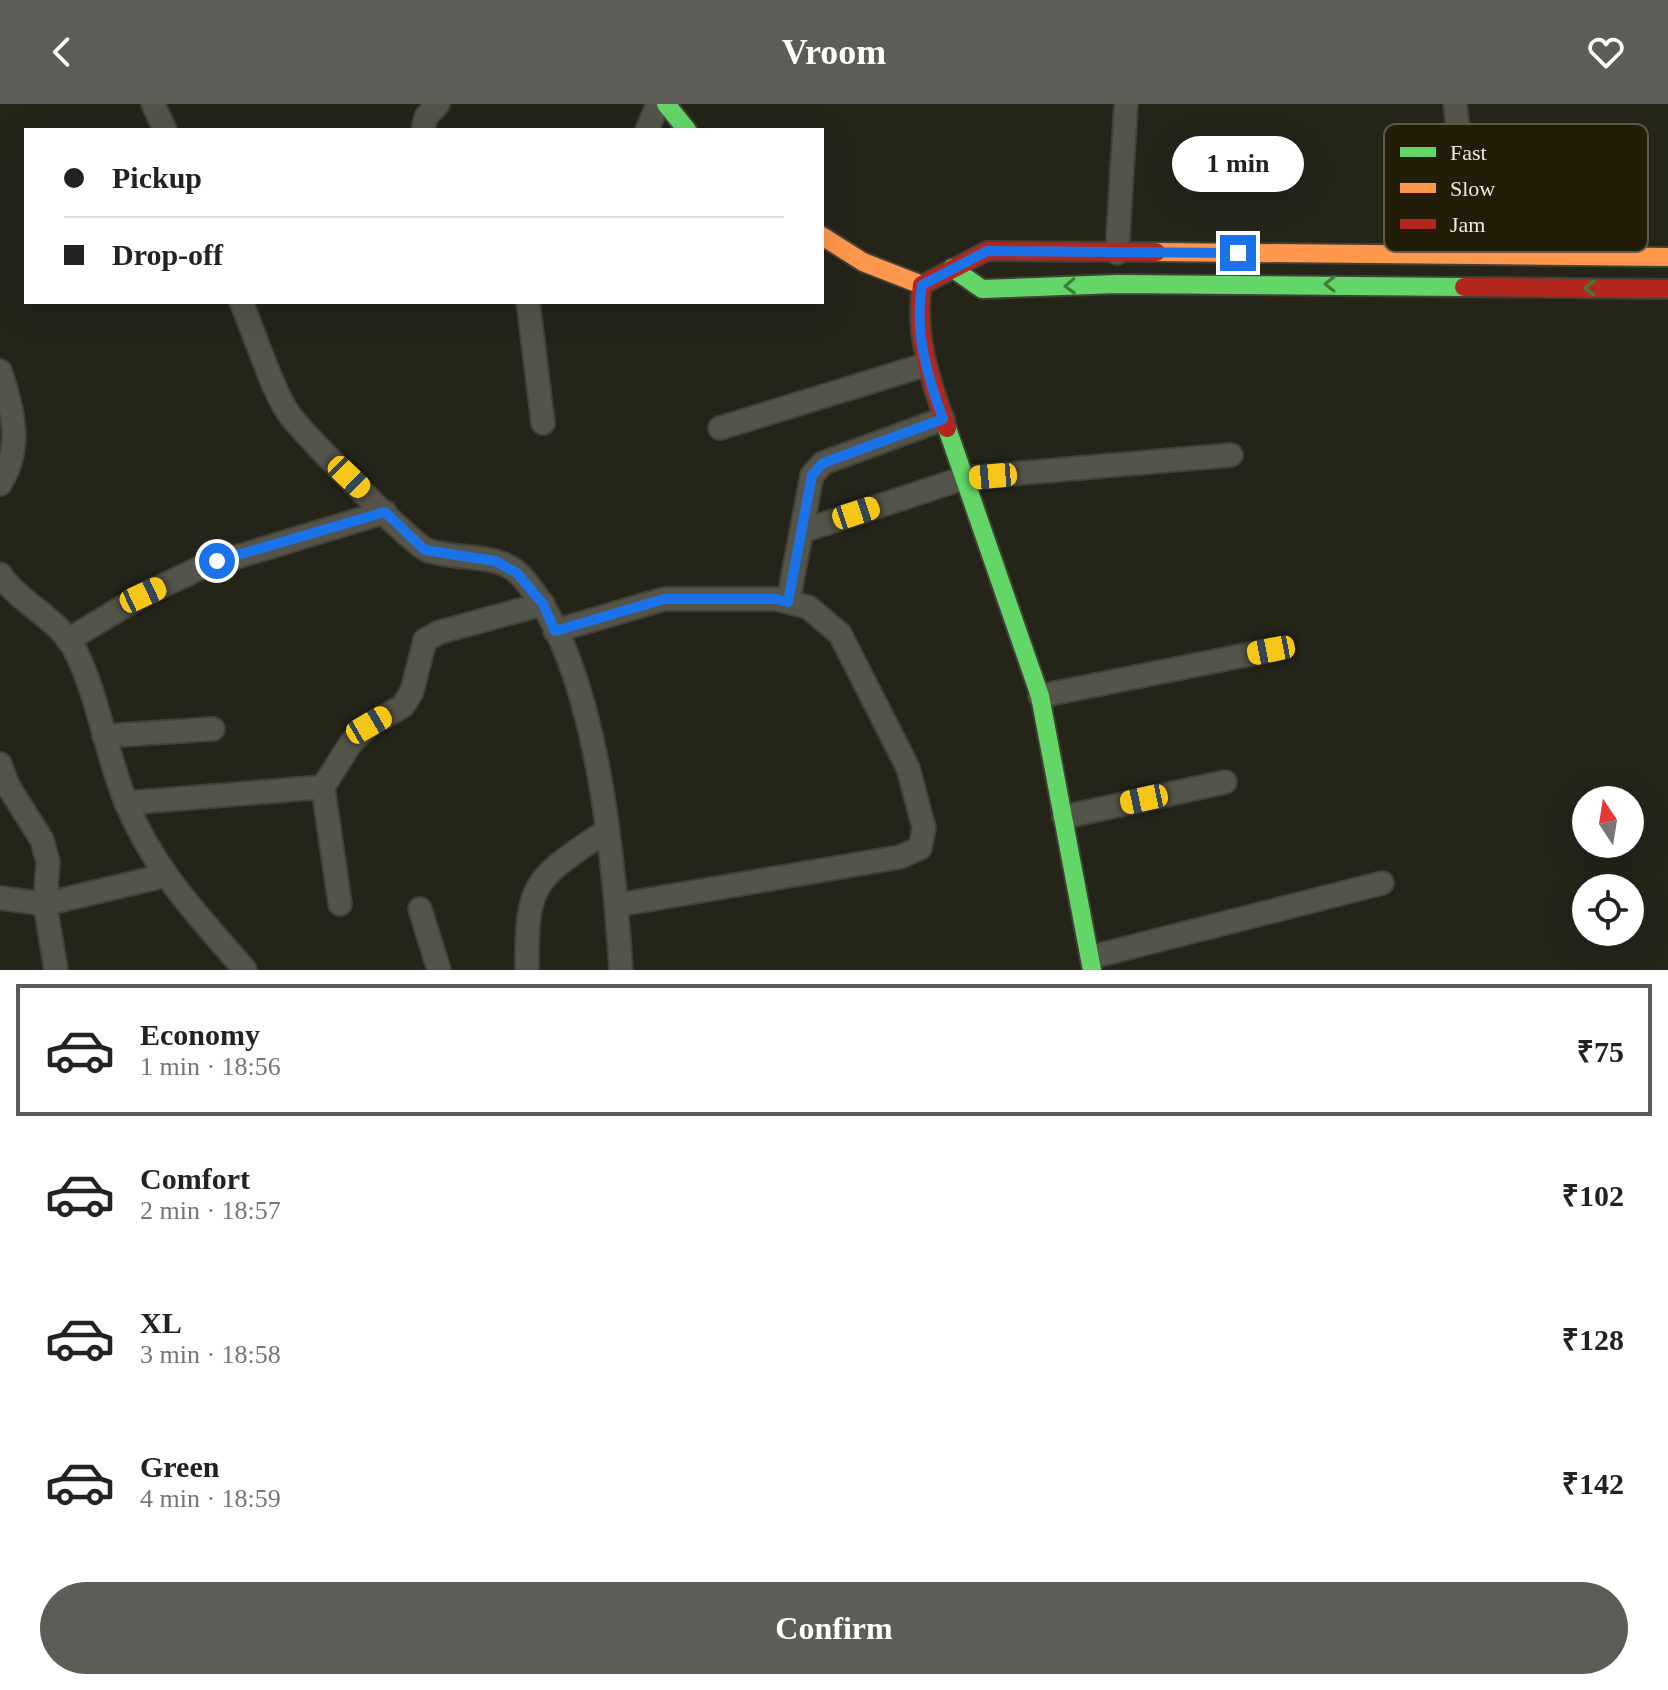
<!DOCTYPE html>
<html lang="en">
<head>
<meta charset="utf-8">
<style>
	body { margin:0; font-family:"Times New Roman",serif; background:#f6f6f6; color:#222; height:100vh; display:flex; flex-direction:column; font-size:30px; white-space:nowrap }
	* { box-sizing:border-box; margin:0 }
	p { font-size:26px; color:#767676 }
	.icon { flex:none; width:44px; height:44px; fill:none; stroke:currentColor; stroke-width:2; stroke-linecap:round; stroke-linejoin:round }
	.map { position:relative; height:866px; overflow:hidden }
	.side { display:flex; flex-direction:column; background:#fff; flex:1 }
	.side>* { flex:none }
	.banner { position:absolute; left:24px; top:24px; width:800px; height:176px; border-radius:0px; box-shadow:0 8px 32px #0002; display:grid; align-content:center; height:176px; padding:0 40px; background:#fff }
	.needle { width:52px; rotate:348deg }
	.buttons { position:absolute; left:1572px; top:682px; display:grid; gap:16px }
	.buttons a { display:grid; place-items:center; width:72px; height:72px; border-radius:50%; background:#fff; box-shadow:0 8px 32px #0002; font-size:40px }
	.end { position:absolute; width:36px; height:36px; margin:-18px; border:10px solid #1a73e8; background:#fff; box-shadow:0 0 0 4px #fff }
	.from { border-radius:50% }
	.bubble { position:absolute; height:56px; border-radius:28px; background:#fff; box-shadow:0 8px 32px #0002; font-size:26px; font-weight:700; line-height:56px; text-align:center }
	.car { position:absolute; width:24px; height:48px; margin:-24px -12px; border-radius:10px; box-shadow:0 0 6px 2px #0007; background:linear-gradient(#f5c518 24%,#345 0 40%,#f5c518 0 76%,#345 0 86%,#f5c518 0) }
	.banner b { display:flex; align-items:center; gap:28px; height:76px; font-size:30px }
	.banner b+b { border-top:2px solid #e0e0e0 }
	.banner i { width:20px; height:20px; background:#222 }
	ul { padding:14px 0 0; list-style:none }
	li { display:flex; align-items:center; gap:24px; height:132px; margin:0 16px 12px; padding:0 24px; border:4px solid transparent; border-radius:0px }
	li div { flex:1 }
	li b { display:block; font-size:30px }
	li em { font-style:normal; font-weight:700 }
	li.active { border-color:#5d5c57 }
	li>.icon { width:72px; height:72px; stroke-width:1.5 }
	.cta { display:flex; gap:16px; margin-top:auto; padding:16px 40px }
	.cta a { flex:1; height:92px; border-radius:48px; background:#5d5c57; color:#fff; font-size:32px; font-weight:700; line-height:92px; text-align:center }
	header { display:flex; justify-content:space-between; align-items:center; height:104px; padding:0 40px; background:#5d5c57; color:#fff; font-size:36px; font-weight:700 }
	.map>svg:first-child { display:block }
</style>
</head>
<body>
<header><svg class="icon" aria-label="back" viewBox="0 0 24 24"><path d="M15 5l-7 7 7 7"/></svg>Vroom<svg class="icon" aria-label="heart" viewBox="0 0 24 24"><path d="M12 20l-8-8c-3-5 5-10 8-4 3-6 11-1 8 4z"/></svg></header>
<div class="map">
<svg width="1668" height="866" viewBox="0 0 1668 866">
	<rect width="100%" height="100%" fill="#252419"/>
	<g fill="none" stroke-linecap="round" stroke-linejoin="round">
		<!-- street casing -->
		<g stroke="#424138" stroke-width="26">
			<g id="street">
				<path d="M153,0L165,26"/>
				<path d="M423,26L426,13L438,0"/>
				<path d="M647,26L658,0"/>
				<path d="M1117,149L1126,0"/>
				<path d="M1451,149L1458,24L1455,0"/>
				<path d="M241,198C254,227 272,286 289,310C302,328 412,441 427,446C456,457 497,447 520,471C597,553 614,757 621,866"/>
				<path d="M528,198L543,319"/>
				<path d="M0,267C13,305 23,344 0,380"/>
				<path d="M720,324L925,261"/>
				<path d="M803,427L964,374L1231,351"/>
				<path d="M0,470C20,500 60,515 76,548C99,595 106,650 126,698C154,767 198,811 245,866"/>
				<path d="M788,498L812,371L823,359L943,315"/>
				<path d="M555,527L664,495H776L808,503L840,530L908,664L924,724L920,744L900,753L617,801"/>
				<path d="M68,536L143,491L200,464L385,408"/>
				<path d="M1040,592L1271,546"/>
				<path d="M104,632L213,625"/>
				<path d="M0,660L8,682L42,736L48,758L45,800L56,866"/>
				<path d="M323,683L340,800"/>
				<path d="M126,699L323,683L351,639L369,621L403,602L412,587L425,536L440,528L543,500"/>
				<path d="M1064,713L1225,678"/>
				<path d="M0,794L45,800L163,772"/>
				<path d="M420,805L439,866"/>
				<path d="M1092,853L1382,779"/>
				<path d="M527,866C526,777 535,775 606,727"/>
			</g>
		</g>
		<!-- fast casing -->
		<g stroke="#424138" stroke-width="22">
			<g id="fast">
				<path d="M666,0L687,26"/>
				<path d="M952,164L982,185L1117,180L1464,183"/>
				<path d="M947,324L1040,592L1092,866"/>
			</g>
		</g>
		<!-- slow casing -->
		<g stroke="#424138" stroke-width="22">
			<g id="slow">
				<path d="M822,132L863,158L922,181"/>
				<path d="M1156,148L1668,153"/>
			</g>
		</g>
		<!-- jam casing -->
		<g stroke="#424138" stroke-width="22">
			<g id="jam">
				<path d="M1464,183L1668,185"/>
				<path d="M947,324C931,277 914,231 922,181L987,147L1156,148"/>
			</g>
		</g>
		<!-- street -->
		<use href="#street" stroke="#55544b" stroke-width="22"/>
		<!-- fast -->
		<use href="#fast" stroke="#63d668" stroke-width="18"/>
		<!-- slow -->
		<use href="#slow" stroke="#ff974d" stroke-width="18"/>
		<!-- jam -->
		<use href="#jam" stroke="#b3261e" stroke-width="18"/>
	</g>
	<!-- one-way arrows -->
	<defs><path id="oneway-chevron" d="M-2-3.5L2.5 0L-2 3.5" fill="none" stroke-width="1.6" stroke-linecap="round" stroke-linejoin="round" transform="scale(2)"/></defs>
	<g stroke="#427a38">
		<use href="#oneway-chevron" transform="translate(1330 180) rotate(-180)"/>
		<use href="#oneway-chevron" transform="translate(1070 182) rotate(178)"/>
		<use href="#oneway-chevron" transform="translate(1590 184) rotate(-179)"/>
	</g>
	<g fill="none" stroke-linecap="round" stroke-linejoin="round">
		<!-- route -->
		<path stroke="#1a73e8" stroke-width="10" d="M217,457L385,408L425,446L495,457L517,469L543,500L555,527L664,495H776L788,498L812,371L823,359L943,315C927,271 914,228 922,181L987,147L1238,149"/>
	</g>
	<!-- legend -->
	<rect x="1384" y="20" width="264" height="128" rx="12" fill="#221d09" stroke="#5f5a48" stroke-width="2"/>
	<rect x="1400" y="43" width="36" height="10" fill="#63d668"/>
	<rect x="1400" y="79" width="36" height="10" fill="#ff974d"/>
	<rect x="1400" y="115" width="36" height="10" fill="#b3261e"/>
	<g font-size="22" fill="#ece9dc">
		<text x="1450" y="56">Fast</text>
		<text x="1450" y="92">Slow</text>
		<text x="1450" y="128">Jam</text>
	</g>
</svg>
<div class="buttons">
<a><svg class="needle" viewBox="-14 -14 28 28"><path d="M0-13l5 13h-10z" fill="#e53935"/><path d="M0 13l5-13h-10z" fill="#767676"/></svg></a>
<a><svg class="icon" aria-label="locate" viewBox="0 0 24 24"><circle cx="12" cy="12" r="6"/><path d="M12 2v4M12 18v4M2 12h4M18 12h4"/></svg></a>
</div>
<i class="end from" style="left:217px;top:457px"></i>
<i class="end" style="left:1238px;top:149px"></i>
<div class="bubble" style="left:1172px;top:32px;width:132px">1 min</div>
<i class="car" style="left:993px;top:372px;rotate:265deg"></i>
<i class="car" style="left:349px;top:373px;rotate:134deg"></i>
<i class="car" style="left:856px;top:409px;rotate:72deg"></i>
<i class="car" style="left:143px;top:491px;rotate:65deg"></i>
<i class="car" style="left:1271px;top:546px;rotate:259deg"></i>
<i class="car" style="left:369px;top:621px;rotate:60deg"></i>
<i class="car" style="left:1144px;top:695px;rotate:258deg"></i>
<div class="banner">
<b><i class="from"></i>Pickup</b>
<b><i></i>Drop-off</b>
</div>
</div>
<section class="side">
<ul>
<li class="active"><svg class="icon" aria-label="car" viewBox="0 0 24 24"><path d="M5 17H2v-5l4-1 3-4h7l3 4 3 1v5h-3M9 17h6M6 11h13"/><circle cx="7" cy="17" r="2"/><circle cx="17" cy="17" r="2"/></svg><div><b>Economy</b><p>1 min · 18:56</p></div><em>₹75</em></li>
<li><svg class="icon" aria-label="car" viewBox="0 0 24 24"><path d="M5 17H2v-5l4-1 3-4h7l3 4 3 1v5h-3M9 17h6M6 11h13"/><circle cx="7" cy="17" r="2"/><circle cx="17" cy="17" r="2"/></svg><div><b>Comfort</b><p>2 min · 18:57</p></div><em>₹102</em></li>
<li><svg class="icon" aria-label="car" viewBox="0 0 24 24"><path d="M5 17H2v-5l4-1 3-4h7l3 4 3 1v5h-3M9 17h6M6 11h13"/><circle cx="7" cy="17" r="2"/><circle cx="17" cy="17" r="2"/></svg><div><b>XL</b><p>3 min · 18:58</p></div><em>₹128</em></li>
<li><svg class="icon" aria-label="car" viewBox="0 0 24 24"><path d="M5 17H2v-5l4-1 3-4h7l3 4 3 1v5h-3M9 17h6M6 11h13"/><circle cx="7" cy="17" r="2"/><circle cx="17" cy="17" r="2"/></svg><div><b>Green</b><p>4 min · 18:59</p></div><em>₹142</em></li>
</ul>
<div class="cta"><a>Confirm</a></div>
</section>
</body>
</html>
